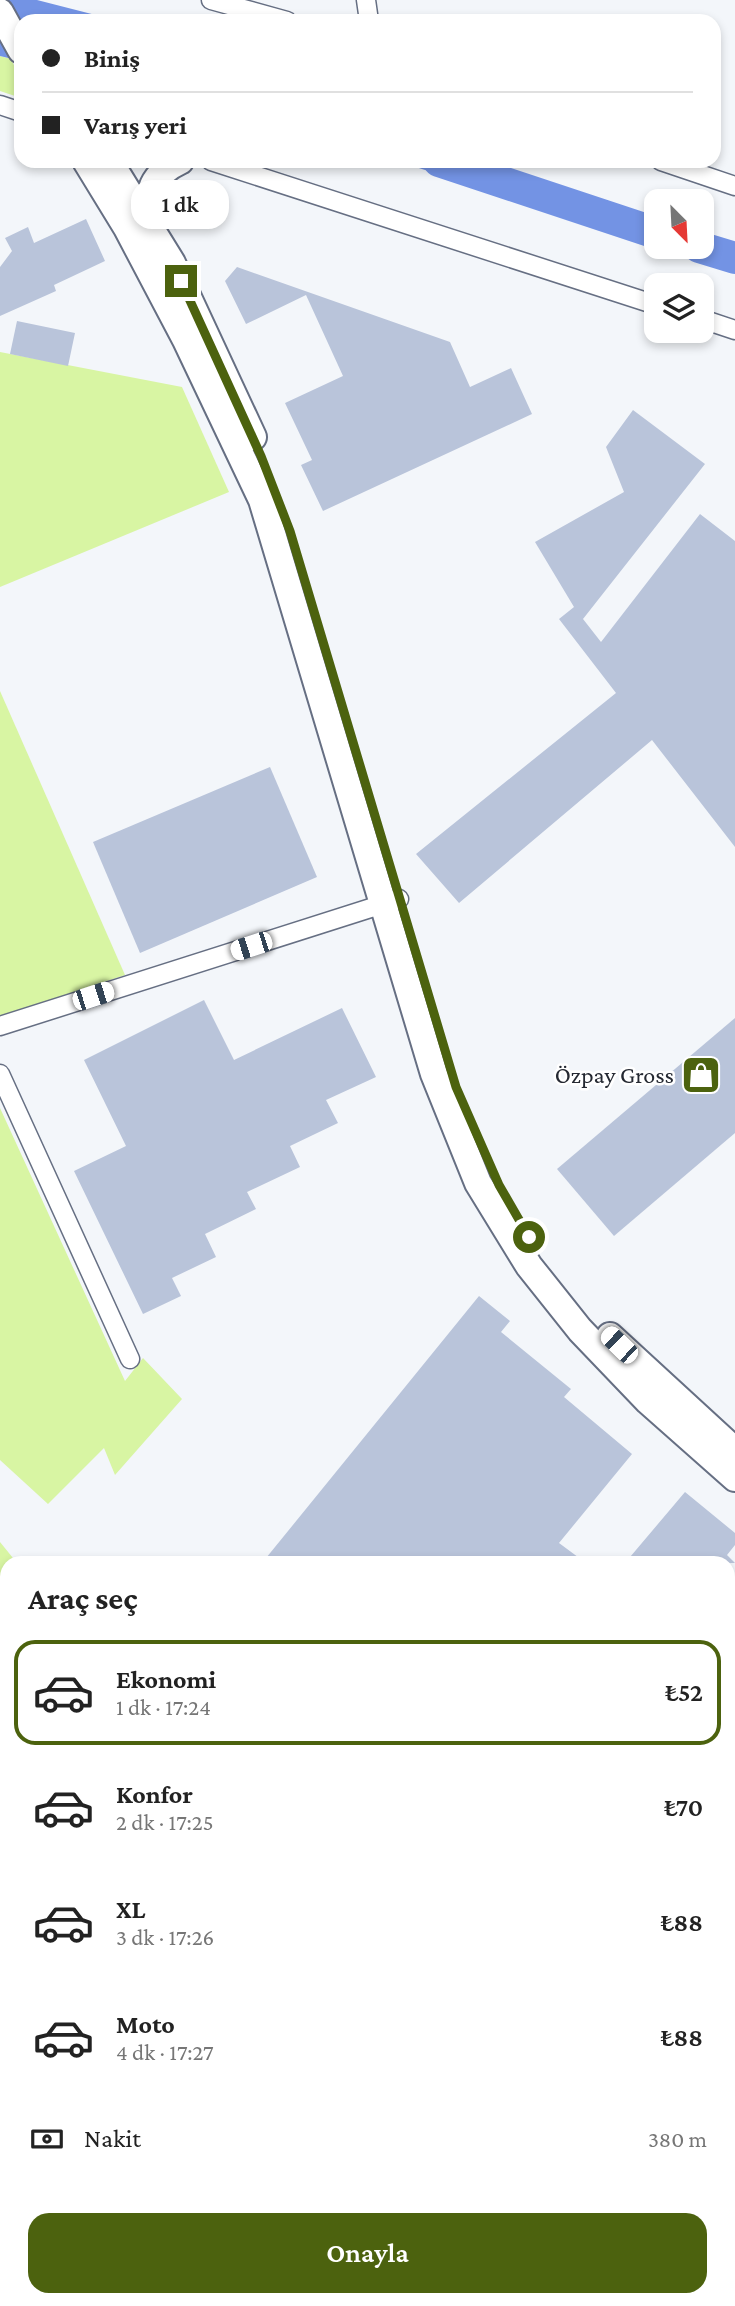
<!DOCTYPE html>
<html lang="tr">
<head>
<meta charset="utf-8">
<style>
	body { margin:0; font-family:"Crimson Pro",serif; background:#f2f2f2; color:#222; height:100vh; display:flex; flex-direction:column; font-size:26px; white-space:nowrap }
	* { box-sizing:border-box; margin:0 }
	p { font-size:23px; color:#767676 }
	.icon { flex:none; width:38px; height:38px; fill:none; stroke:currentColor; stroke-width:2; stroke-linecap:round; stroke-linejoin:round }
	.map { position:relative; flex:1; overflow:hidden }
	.side { position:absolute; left:0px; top:1556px; width:735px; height:751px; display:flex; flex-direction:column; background:#fff; border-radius:21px 21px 0 0; box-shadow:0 4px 10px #0003 }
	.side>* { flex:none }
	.guide { position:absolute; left:14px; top:14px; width:707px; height:154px; border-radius:21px; box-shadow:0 4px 10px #0003; display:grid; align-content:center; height:154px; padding:0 28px; background:#fff }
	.needle { width:46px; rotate:156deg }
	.controls { position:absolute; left:644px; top:189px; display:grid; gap:14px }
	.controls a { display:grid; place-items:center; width:70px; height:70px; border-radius:14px; background:#fff; box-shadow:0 4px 10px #0003; font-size:35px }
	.end { position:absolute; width:32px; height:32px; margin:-16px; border:9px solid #4c620e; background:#fff; box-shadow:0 0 0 4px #fff }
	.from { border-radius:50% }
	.bubble { position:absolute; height:49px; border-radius:21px; background:#fff; box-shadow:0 4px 10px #0003; font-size:23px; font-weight:600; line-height:49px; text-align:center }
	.car { position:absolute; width:21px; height:42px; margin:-21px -10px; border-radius:9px; box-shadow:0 0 5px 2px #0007; background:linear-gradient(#fff 24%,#345 0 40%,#fff 0 76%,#345 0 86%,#fff 0) }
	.guide b { display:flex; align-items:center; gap:24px; height:66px; font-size:26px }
	.guide b+b { border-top:2px solid #e0e0e0 }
	.guide i { width:18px; height:18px; background:#222 }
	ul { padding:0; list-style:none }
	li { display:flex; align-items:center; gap:21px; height:105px; margin:0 14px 10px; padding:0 14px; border:4px solid transparent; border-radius:21px }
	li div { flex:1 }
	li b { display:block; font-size:26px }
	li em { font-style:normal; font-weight:600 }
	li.on { border-color:#4c620e }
	li>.icon { width:63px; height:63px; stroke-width:1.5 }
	h2 { padding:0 28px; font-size:32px; line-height:84px }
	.pay { display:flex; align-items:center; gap:18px; height:77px; padding:0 28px; font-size:26px }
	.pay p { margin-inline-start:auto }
	.primary-button { display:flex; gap:14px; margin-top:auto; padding:14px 28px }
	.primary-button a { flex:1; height:80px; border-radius:21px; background:#4c620e; color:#fff; font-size:28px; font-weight:600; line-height:80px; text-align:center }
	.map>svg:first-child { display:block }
</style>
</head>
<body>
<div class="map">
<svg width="735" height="2306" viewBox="0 0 735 2306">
	<rect width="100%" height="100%" fill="#f3f6fa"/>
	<!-- green -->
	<g fill="#d8f5a3">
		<path d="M0,56L11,59L21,80V98L0,91Z"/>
		<path d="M0,352L182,387L229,492L0,587Z"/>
		<path d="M0,691L125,975L0,1017Z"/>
		<path d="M0,1108L125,1381L143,1358L182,1399L115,1475L104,1448L48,1504L0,1460Z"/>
		<path d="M0,1542L17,1563H7V1946L0,1945Z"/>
		<path d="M728,2253L735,2256V2306H332L338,2300H728Z"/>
	</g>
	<!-- water -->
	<g fill="#7393e4">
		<path d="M0,0H37L119,21H21V61L0,56Z"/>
		<path d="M397,161H484L478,187Z"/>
	</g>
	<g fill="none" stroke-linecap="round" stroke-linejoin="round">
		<!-- river -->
		<g stroke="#7393e4" stroke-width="32">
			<path d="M439,161L656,233"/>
			<path d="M699,247L735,258"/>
		</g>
	</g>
	<!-- building -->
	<g fill="#b9c4da">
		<path d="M86,219L105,261L54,285L56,291L0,316V267L12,251L5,238L28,227L34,243Z"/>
		<path d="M237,267L450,342L470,387L511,368L532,414L323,511L301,465L312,460L285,403L343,376L306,295L246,324L225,281Z"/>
		<path d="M17,321L75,333L68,366L10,354Z"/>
		<path d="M633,410L705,464L583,619L601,642L700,514L735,541V847L652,740L459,903L416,854L616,693L559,619L574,607L535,542L624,492L606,447Z"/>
		<path d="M270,767L317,877L140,953L93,842Z"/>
		<path d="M204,1000L234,1060L342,1008L376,1077L326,1100L338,1123L290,1146L300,1167L247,1192L256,1209L205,1234L216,1257L172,1278L181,1296L143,1314L74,1171L126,1146L84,1060Z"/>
		<path d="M735,1018V1133L614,1236L557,1169Z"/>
		<path d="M479,1296L510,1321L501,1332L571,1389L564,1397L632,1454L559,1543L586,1563H262Z"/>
		<path d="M685,1492L735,1533V1545L727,1555L735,1563H625Z"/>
	</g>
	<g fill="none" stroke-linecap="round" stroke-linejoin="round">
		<!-- minor casing -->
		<g stroke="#666f83" stroke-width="21">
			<g id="minor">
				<path d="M211,0L287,21"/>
				<path d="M366,0L369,21"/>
				<path d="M0,105L21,112"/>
				<path d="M211,161L656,305"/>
				<path d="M661,161L735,186"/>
				<path d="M702,319L735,330"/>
				<path d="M0,1026L399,899"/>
				<path d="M0,1074L130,1359"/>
				<path d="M728,2231L735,2233"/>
			</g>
		</g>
		<!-- secondary casing -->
		<g stroke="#666f83" stroke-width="30">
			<g id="secondary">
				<path d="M0,12L21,50"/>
				<path d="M86,161L127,228L186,340L262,500L434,1074L478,1183L529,1266L580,1330L648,1401L735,1478"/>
				<path d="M109,161L172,263L253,437"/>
				<path d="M147,220C148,192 152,174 180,161"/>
				<path d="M610,1336L735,1451"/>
				<path d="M728,1713L735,1703"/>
				<path d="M299,2306L304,2300"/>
			</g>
		</g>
		<!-- minor -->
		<use href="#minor" stroke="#fff" stroke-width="18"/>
		<!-- secondary -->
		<use href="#secondary" stroke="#fff" stroke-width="26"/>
	</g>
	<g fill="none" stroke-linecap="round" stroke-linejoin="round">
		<!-- route -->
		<path stroke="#4c620e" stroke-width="9" d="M181,281L261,456L290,531L456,1087L499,1185L529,1237"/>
	</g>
	<!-- icons -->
	<defs>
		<g id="shop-square" transform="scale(2.0125)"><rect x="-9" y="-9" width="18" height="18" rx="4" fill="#4c620e" stroke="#fff"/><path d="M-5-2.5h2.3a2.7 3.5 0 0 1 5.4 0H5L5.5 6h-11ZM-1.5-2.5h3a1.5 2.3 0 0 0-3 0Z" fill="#fff"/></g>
	</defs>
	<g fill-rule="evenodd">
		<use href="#shop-square" x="701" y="1075"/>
	</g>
	<g text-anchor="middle" stroke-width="5" stroke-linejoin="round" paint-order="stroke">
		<!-- poi labels -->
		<g font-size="24" fill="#252932" stroke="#fff" text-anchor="end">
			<text x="674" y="1083">Özpay Gross</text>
		</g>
	</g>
</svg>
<div class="controls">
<a><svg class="needle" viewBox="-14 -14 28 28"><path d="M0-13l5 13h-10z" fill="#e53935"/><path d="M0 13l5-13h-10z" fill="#767676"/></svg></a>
<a><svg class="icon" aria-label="layers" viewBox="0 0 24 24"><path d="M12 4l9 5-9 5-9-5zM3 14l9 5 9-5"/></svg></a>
</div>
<i class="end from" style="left:529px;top:1237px"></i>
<i class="end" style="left:181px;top:281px"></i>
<div class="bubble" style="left:131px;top:180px;width:98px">1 dk</div>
<i class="car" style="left:251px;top:946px;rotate:252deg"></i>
<i class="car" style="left:93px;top:996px;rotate:72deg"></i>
<i class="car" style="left:619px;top:1345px;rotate:314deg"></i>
<div class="guide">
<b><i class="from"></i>Biniş</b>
<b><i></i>Varış yeri</b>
</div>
<section class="side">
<h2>Araç seç</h2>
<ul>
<li class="on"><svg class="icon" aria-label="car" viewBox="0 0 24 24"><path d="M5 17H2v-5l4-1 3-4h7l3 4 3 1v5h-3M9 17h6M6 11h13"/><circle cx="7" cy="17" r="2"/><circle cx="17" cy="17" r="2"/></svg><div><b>Ekonomi</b><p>1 dk · 17:24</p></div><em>₺52</em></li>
<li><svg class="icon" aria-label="car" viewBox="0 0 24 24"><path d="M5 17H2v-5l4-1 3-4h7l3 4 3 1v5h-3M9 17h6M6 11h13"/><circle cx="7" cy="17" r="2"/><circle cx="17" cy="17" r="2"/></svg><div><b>Konfor</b><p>2 dk · 17:25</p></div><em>₺70</em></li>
<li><svg class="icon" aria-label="car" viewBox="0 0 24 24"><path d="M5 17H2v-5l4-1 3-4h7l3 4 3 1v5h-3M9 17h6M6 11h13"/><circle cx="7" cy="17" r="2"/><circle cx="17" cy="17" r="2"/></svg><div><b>XL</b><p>3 dk · 17:26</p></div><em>₺88</em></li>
<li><svg class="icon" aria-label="car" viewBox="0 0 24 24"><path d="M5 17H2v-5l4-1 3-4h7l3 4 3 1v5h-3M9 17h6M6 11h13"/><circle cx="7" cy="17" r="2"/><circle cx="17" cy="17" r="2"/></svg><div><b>Moto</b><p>4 dk · 17:27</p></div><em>₺88</em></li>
</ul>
<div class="pay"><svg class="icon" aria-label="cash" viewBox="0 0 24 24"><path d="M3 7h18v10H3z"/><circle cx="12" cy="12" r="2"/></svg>Nakit<p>380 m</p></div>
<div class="primary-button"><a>Onayla</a></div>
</section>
</div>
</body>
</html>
